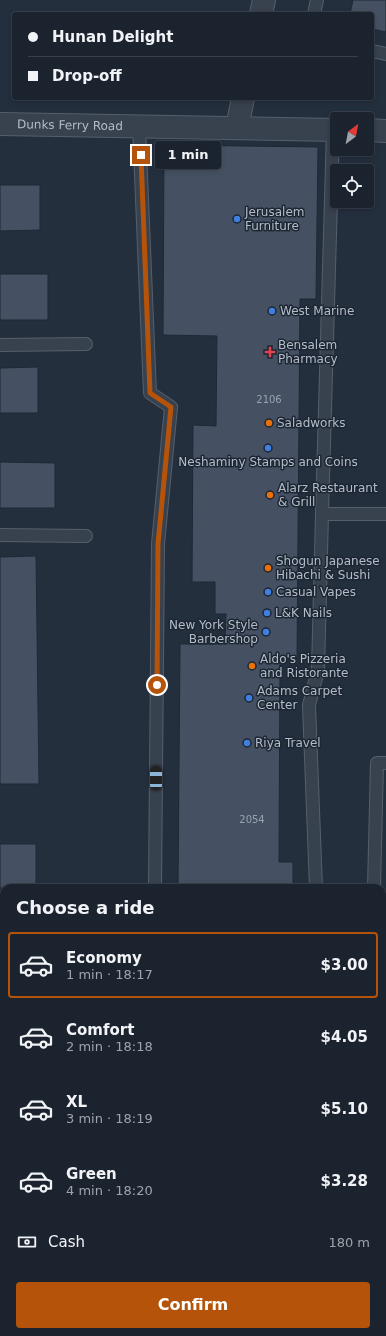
<!DOCTYPE html>
<html lang="en">
<head>
<meta charset="utf-8">
<style>
	body { margin:0; font-family:"DejaVu Sans",sans-serif; background:#282f3a; color:#f1f3f6; height:100vh; display:flex; flex-direction:column; font-size:15px; white-space:nowrap }
	* { box-sizing:border-box; margin:0 }
	p { font-size:13px; color:#a0a4aa }
	.icon { flex:none; width:22px; height:22px; fill:none; stroke:currentColor; stroke-width:2; stroke-linecap:round; stroke-linejoin:round }
	.map { position:relative; flex:1; overflow:hidden }
	.drawer { position:absolute; left:0px; top:884px; width:386px; height:452px; display:flex; flex-direction:column; background:#1b232e; border-radius:12px 12px 0 0; box-shadow:0 2px 6px #0003,0 0 0 1px #39404a }
	.drawer>* { flex:none }
	.banner { position:absolute; left:12px; top:12px; width:362px; height:88px; border-radius:4px; box-shadow:0 2px 6px #0003,0 0 0 1px #39404a; display:grid; align-content:center; height:88px; padding:0 16px; background:#1b232e }
	.needle { width:26px; rotate:32deg }
	.tools { position:absolute; left:330px; top:112px; display:grid; gap:8px }
	.tools a { display:grid; place-items:center; width:44px; height:44px; border-radius:4px; background:#1b232e; box-shadow:0 2px 6px #0003,0 0 0 1px #39404a; font-size:20px }
	.end { position:absolute; width:18px; height:18px; margin:-9px; border:5px solid #b45309; background:#fff; box-shadow:0 0 0 2px #fff }
	.from { border-radius:50% }
	.bubble { position:absolute; height:28px; border-radius:4px; background:#1b232e; box-shadow:0 2px 6px #0003,0 0 0 1px #39404a; font-size:13px; font-weight:800; line-height:28px; text-align:center }
	.car { position:absolute; width:12px; height:24px; margin:-12px -6px; border-radius:5px; box-shadow:0 0 3px 1px #0007; background:linear-gradient(#222 24%,#8ab4d8 0 40%,#222 0 76%,#8ab4d8 0 86%,#222 0) }
	.banner b { display:flex; align-items:center; gap:14px; height:38px; font-size:15px }
	.banner b+b { border-top:1px solid #39404a }
	.banner i { width:10px; height:10px; background:#f1f3f6 }
	ul { padding:0; list-style:none }
	li { display:flex; align-items:center; gap:12px; height:66px; margin:0 8px 6px; padding:0 8px; border:2px solid transparent; border-radius:4px }
	li div { flex:1 }
	li b { display:block; font-size:15px }
	li em { font-style:normal; font-weight:800 }
	li.active { border-color:#b45309 }
	li>.icon { width:36px; height:36px; stroke-width:1.5 }
	h2 { padding:0 16px; font-size:18px; line-height:48px }
	.pay { display:flex; align-items:center; gap:10px; height:44px; padding:0 16px; font-size:15px }
	.pay p { margin-inline-start:auto }
	.button { display:flex; gap:8px; margin-top:auto; padding:8px 16px }
	.button a { flex:1; height:46px; border-radius:4px; background:#b45309; color:#fff; font-size:16px; font-weight:800; line-height:46px; text-align:center }
	.map>svg:first-child { display:block }
</style>
</head>
<body>
<div class="map">
<svg width="386" height="1336" viewBox="0 0 386 1336">
	<rect width="100%" height="100%" fill="#242f3e"/>
	<g fill="none" stroke-linecap="round" stroke-linejoin="round">
		<!-- stream -->
		<g stroke="#394c67" stroke-width="6">
			<path d="M382,1121L386,1118"/>
			<path d="M0,1309L4,1307"/>
		</g>
	</g>
	<!-- building -->
	<g fill="#455162" stroke="#1f2835">
		<path d="M353,0H386V32L372,29V14H350Z"/>
		<path d="M164,145L318,147L316,299H300L297,658H280L279,862H293V888H178L180,644H225L226,614H215V582H192L193,425L216,426L217,336L163,335Z"/>
		<path d="M0,185H40V230L0,231Z"/>
		<rect x="0" y="274" width="48" height="46"/>
		<path d="M38,367V413H0V368Z"/>
		<path d="M0,462L55,463V508H0Z"/>
		<path d="M36,556L39,784H0V557Z"/>
		<rect x="0" y="844" width="36" height="44"/>
	</g>
	<g fill="none" stroke-linecap="round" stroke-linejoin="round">
		<!-- lane casing -->
		<g stroke="#565f6c" stroke-width="14">
			<g id="lane">
				<path d="M314,14L317,0"/>
				<path d="M372,51L386,54"/>
				<path d="M139,126L150,393L171,407L158,544L155,888"/>
				<path d="M333,129L322,514H386"/>
				<path d="M0,345L86,344"/>
				<path d="M0,535L86,536"/>
				<path d="M316,888L309,705L318,670L322,514"/>
				<path d="M374,888L377,763H386"/>
				<path d="M0,1161L4,1160"/>
				<path d="M382,1254H386"/>
				<path d="M383,1336H386"/>
			</g>
		</g>
		<!-- street casing -->
		<g stroke="#565f6c" stroke-width="24">
			<g id="street">
				<path d="M261,14L264,0"/>
				<path id="s1" d="M0,124L337,130"/>
				<path d="M237,128L243,98"/>
				<path d="M367,130L386,131"/>
				<path d="M91,1332V1336"/>
			</g>
		</g>
		<!-- lane -->
		<use href="#lane" stroke="#38414e" stroke-width="12"/>
		<!-- street -->
		<use href="#street" stroke="#38414e" stroke-width="22"/>
	</g>
	<g fill="none" stroke-linecap="round" stroke-linejoin="round">
		<!-- route -->
		<path stroke="#b45309" stroke-width="5" d="M141,155L150,393L171,407L158,544L157,685"/>
	</g>
	<!-- markers -->
	<g fill="#3f7fe0" stroke="#1d2633" stroke-width="1.5">
		<circle cx="237" cy="219" r="4"/>
		<circle cx="272" cy="311" r="4"/>
		<circle cx="268" cy="448" r="4"/>
		<circle cx="268" cy="592" r="4"/>
		<circle cx="267" cy="613" r="4"/>
		<circle cx="266" cy="632" r="4"/>
		<circle cx="249" cy="698" r="4"/>
		<circle cx="247" cy="743" r="4"/>
	</g>
	<path fill="#e0444e" stroke="#1d2633" stroke-width="1.5" d="M268 346h4v4h4v4h-4v4h-4v-4h-4v-4h4z"/>
	<g fill="#e8710a" stroke="#1d2633" stroke-width="1.5">
		<circle cx="269" cy="423" r="4"/>
		<circle cx="270" cy="495" r="4"/>
		<circle cx="268" cy="568" r="4"/>
		<circle cx="252" cy="666" r="4"/>
	</g>
	<g text-anchor="middle" stroke-width="3" stroke-linejoin="round" paint-order="stroke">
		<!-- number labels -->
		<g font-size="10" fill="#98a1af">
			<text x="269" y="403">2106</text>
			<text x="252" y="823">2054</text>
		</g>
		<!-- street labels -->
		<g font-size="12" fill="#b4bcc9" stroke="#1d2633">
			<text dy="4" stroke="none"><textPath href="#s1" startOffset="70">Dunks Ferry Road</textPath></text>
		</g>
		<!-- poi labels -->
		<g font-size="12" fill="#b4bcc9" stroke="#1d2633" text-anchor="start">
			<text x="245" y="216">Jerusalem<tspan x="245" dy="14">Furniture</tspan></text>
			<text x="280" y="315">West Marine</text>
			<text x="278" y="349">Bensalem<tspan x="278" dy="14">Pharmacy</tspan></text>
			<text x="277" y="427">Saladworks</text>
			<text x="268" y="466" text-anchor="middle">Neshaminy Stamps and Coins</text>
			<text x="278" y="492">Alarz Restaurant<tspan x="278" dy="14">&amp; Grill</tspan></text>
			<text x="276" y="565">Shogun Japanese<tspan x="276" dy="14">Hibachi &amp; Sushi</tspan></text>
			<text x="276" y="596">Casual Vapes</text>
			<text x="275" y="617">L&amp;K Nails</text>
			<text x="258" y="629" text-anchor="end">New York Style<tspan x="258" dy="14">Barbershop</tspan></text>
			<text x="260" y="663">Aldo's Pizzeria<tspan x="260" dy="14">and Ristorante</tspan></text>
			<text x="257" y="695">Adams Carpet<tspan x="257" dy="14">Center</tspan></text>
			<text x="255" y="747">Riya Travel</text>
		</g>
	</g>
</svg>
<div class="tools">
<a><svg class="needle" viewBox="-14 -14 28 28"><path d="M0-13l5 13h-10z" fill="#e53935"/><path d="M0 13l5-13h-10z" fill="#a0a4aa"/></svg></a>
<a><svg class="icon" aria-label="locate" viewBox="0 0 24 24"><circle cx="12" cy="12" r="6"/><path d="M12 2v4M12 18v4M2 12h4M18 12h4"/></svg></a>
</div>
<i class="end from" style="left:157px;top:685px"></i>
<i class="end" style="left:141px;top:155px"></i>
<div class="bubble" style="left:155px;top:141px;width:66px">1 min</div>
<i class="car" style="left:156px;top:778px;rotate:0deg"></i>
<div class="banner">
<b><i class="from"></i>Hunan Delight</b>
<b><i></i>Drop-off</b>
</div>
<section class="drawer">
<h2>Choose a ride</h2>
<ul>
<li class="active"><svg class="icon" aria-label="car" viewBox="0 0 24 24"><path d="M5 17H2v-5l4-1 3-4h7l3 4 3 1v5h-3M9 17h6M6 11h13"/><circle cx="7" cy="17" r="2"/><circle cx="17" cy="17" r="2"/></svg><div><b>Economy</b><p>1 min · 18:17</p></div><em>$3.00</em></li>
<li><svg class="icon" aria-label="car" viewBox="0 0 24 24"><path d="M5 17H2v-5l4-1 3-4h7l3 4 3 1v5h-3M9 17h6M6 11h13"/><circle cx="7" cy="17" r="2"/><circle cx="17" cy="17" r="2"/></svg><div><b>Comfort</b><p>2 min · 18:18</p></div><em>$4.05</em></li>
<li><svg class="icon" aria-label="car" viewBox="0 0 24 24"><path d="M5 17H2v-5l4-1 3-4h7l3 4 3 1v5h-3M9 17h6M6 11h13"/><circle cx="7" cy="17" r="2"/><circle cx="17" cy="17" r="2"/></svg><div><b>XL</b><p>3 min · 18:19</p></div><em>$5.10</em></li>
<li><svg class="icon" aria-label="car" viewBox="0 0 24 24"><path d="M5 17H2v-5l4-1 3-4h7l3 4 3 1v5h-3M9 17h6M6 11h13"/><circle cx="7" cy="17" r="2"/><circle cx="17" cy="17" r="2"/></svg><div><b>Green</b><p>4 min · 18:20</p></div><em>$3.28</em></li>
</ul>
<div class="pay"><svg class="icon" aria-label="cash" viewBox="0 0 24 24"><path d="M3 7h18v10H3z"/><circle cx="12" cy="12" r="2"/></svg>Cash<p>180 m</p></div>
<div class="button"><a>Confirm</a></div>
</section>
</div>
</body>
</html>
